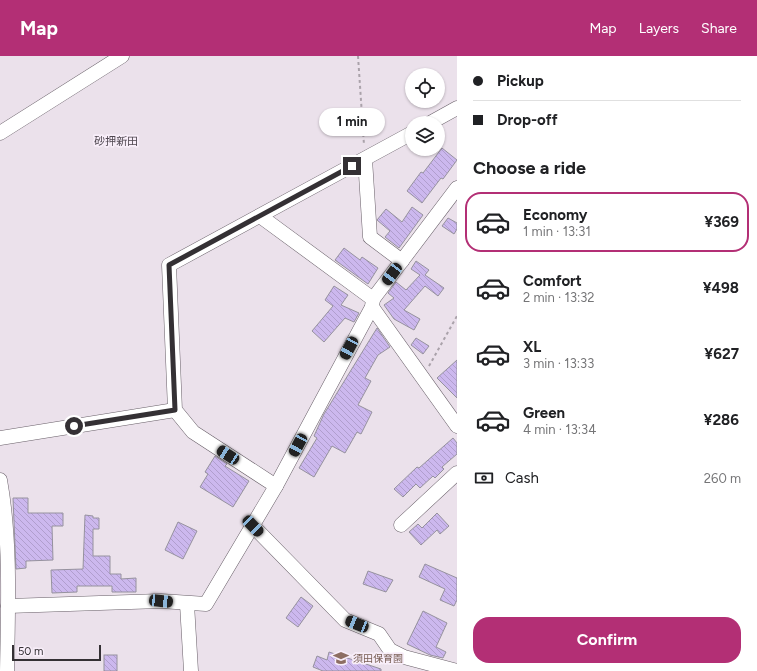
<!DOCTYPE html>
<html lang="en">
<head>
<meta charset="utf-8">
<style>
	body { margin:0; font-family:Figtree,"Noto Sans JP",sans-serif; background:#f2f2f2; color:#202124; height:100vh; display:flex; flex-direction:column; font-size:15px; white-space:nowrap }
	* { box-sizing:border-box; margin:0 }
	p { font-size:13px; color:#757577 }
	.icon { flex:none; width:22px; height:22px; fill:none; stroke:currentColor; stroke-width:2; stroke-linecap:round; stroke-linejoin:round }
	.map { position:relative; flex:1; overflow:hidden }
	.drawer { display:flex; flex-direction:column; background:#fff; width:300px }
	.drawer>* { flex:none }
	.top-card { display:grid; align-content:center; height:88px; padding:0 16px; background:#fff }
	.fabs { position:absolute; left:405px; top:12px; display:grid; gap:8px }
	.fabs a { display:grid; place-items:center; width:40px; height:40px; border-radius:50%; background:#fff; box-shadow:0 1px 3px #0004; font-size:20px }
	.scale { position:absolute; left:12px; bottom:10px; width:89px; box-sizing:border-box; padding-left:4px; border:2px solid #343034; border-top:0; font-size:11px; line-height:14px; white-space:nowrap; color:#343034; -webkit-text-stroke:3px #f8eef9; paint-order:stroke }
	.end { position:absolute; width:18px; height:18px; margin:-9px; border:5px solid #343034; background:#fff; box-shadow:0 0 0 2px #fff }
	.from { border-radius:50% }
	.bubble { position:absolute; height:28px; border-radius:14px; background:#fff; box-shadow:0 1px 3px #0004; font-size:13px; font-weight:700; line-height:28px; text-align:center }
	.car { position:absolute; width:12px; height:24px; margin:-12px -6px; border-radius:5px; box-shadow:0 0 3px 1px #0007; background:linear-gradient(#222 24%,#8ab4d8 0 40%,#222 0 76%,#8ab4d8 0 86%,#222 0) }
	.top-card b { display:flex; align-items:center; gap:14px; height:38px; font-size:15px }
	.top-card b+b { border-top:1px solid #e0e0e0 }
	.top-card i { width:10px; height:10px; background:#202124 }
	ul { padding:0; list-style:none }
	li { display:flex; align-items:center; gap:12px; height:60px; margin:0 8px 6px; padding:0 8px; border:2px solid transparent; border-radius:16px }
	li div { flex:1 }
	li b { display:block; font-size:15px }
	li em { font-style:normal; font-weight:700 }
	li.active { border-color:#b32f75 }
	li>.icon { width:36px; height:36px; stroke-width:1.5 }
	h2 { padding:0 16px; font-size:18px; line-height:48px }
	.pay { display:flex; align-items:center; gap:10px; height:44px; padding:0 16px; font-size:15px }
	.pay p { margin-inline-start:auto }
	.button { display:flex; gap:8px; margin-top:auto; padding:8px 16px }
	.button a { flex:1; height:46px; border-radius:16px; background:#b32f75; color:#fff; font-size:16px; font-weight:700; line-height:46px; text-align:center }
	header { display:flex; align-items:center; gap:24px; box-sizing:border-box; height:56px; padding:0 20px; background:#b32f75; color:#fff }
	header strong { font-size:19px }
	nav { display:flex; gap:22px; margin-inline-start:auto; font-size:14px }
	main { display:flex; flex:1; min-height:0 }
	.map>svg:first-child { display:block }
</style>
</head>
<body>
<header>
<strong>Map</strong>
<nav><a>Map</a><a>Layers</a><a>Share</a></nav>
</header>
<main>
<div class="map">
<svg width="457" height="615" viewBox="0 0 457 615">
	<defs>
		<pattern id="building-back-hatch" width="6" height="6" patternUnits="userSpaceOnUse"><rect width="6" height="6" fill="#ccb8ee"/><path d="M-1 5l2 2M0 0l6 6M5-1l2 2" fill="none" stroke="#b09ecd"/></pattern>
	</defs>
	<rect width="100%" height="100%" fill="#ebe1eb"/>
	<!-- building -->
	<g fill="url(#building-back-hatch)" stroke="#96929e">
		<path d="M442,92L457,104L443,123L441,122L422,147L407,135L421,116L423,117Z"/>
		<path d="M412,151L423,159L399,192L385,181L390,175L377,164L386,153L402,166Z"/>
		<path d="M448,162L457,167V173L454,178L442,170Z"/>
		<path d="M344,192L360,204L362,201L378,212L368,228L335,204Z"/>
		<path d="M416,205L429,214L425,219L444,232L438,240L425,230L404,254L420,263L414,274L394,263L384,249L394,242L388,237L396,226L406,234L420,219L411,213Z"/>
		<path d="M334,230L348,239L341,249L359,257L354,266L345,262L324,286L312,275L333,250L325,244Z"/>
		<path d="M377,272L390,291L378,299L365,322L371,325L358,349L372,356L361,378L357,376L345,397L332,390L314,421L299,412L317,382L314,380L324,358Z"/>
		<path d="M416,282L429,290L423,298L411,289Z"/>
		<path d="M457,304V342L437,322Z"/>
		<path d="M453,382L457,387V398L442,411L444,413L435,422L433,420L420,432L416,428L403,441L394,433L417,411L419,412Z"/>
		<path d="M215,400L227,408L225,410L249,425L233,451L200,431L208,418L205,416Z"/>
		<path d="M13,442H28V457H63V470H52L53,504L26,505V512L16,513Z"/>
		<path d="M437,457L449,470L440,478L437,474L421,489L409,476L418,468L422,472Z"/>
		<path d="M85,459L93,460V462H99V473H93V500H110V518H121V523L136,522V536H112V530H77V536L52,537L51,514L83,513Z"/>
		<path d="M178,466L197,475L183,503L165,494Z"/>
		<path d="M425,508L457,522V544L454,550L440,544L445,533L419,521Z"/>
		<path d="M368,515L393,524L386,536L363,528Z"/>
		<path d="M301,541L313,550L298,571L286,562Z"/>
		<path d="M423,555L447,567L436,591L446,596L443,602L430,599L407,588Z"/>
		<path d="M329,596L381,613V615H323L313,611L317,600L327,604Z"/>
		<rect x="104" y="599" width="13" height="16"/>
	</g>
	<g fill="none" stroke-linecap="round" stroke-linejoin="round">
		<!-- street casing -->
		<g stroke="#685f68" stroke-width="15">
			<g id="street">
				<path d="M430,67L457,52"/>
				<path d="M0,77L122,0"/>
				<path d="M365,103L370,181L402,205"/>
				<path d="M373,243L457,132"/>
				<path d="M372,251L457,370"/>
				<path d="M0,382L175,354"/>
				<path d="M0,424C11,485 8,553 7,615"/>
				<path d="M276,430L193,376L175,354L169,209L412,77"/>
				<path d="M401,469L457,417"/>
				<path d="M253,470L345,564L379,578L390,594L404,601L457,615"/>
				<path d="M187,548L191,615"/>
				<path d="M8,550L161,545L206,548L276,430L372,251L373,243L260,160"/>
			</g>
		</g>
		<!-- path -->
		<g stroke="#aaa2aa" stroke-width="2" stroke-dasharray="3 3" stroke-linecap="butt">
			<path d="M358,0L364,89"/>
			<path d="M429,310L457,260"/>
		</g>
		<!-- street -->
		<use href="#street" stroke="#fff" stroke-width="14"/>
	</g>
	<g fill="none" stroke-linecap="round" stroke-linejoin="round">
		<!-- route -->
		<path stroke="#343034" stroke-width="5" d="M74,370L175,354L169,209L352,110"/>
	</g>
	<!-- icons -->
	<defs>
		<g id="school-bare" transform="scale(1.2)"><path d="M0-5L7-2L0 1L-7-2ZM-4 1L0 2.5L4 1V4Q0 6-4 4Z" fill="#8d6e63" stroke="#f8eef9" stroke-width="2.5" paint-order="stroke"/></g>
	</defs>
	<g fill-rule="evenodd">
		<use href="#school-bare" x="341" y="602"/>
	</g>
	<g text-anchor="middle" stroke-width="3.5" stroke-linejoin="round" paint-order="stroke">
		<!-- education labels -->
		<g font-size="10" fill="#785e54" stroke="#f8eef9" text-anchor="start">
			<text x="353" y="606">須田保育園</text>
		</g>
		<!-- neighbourhood labels -->
		<g font-size="11" fill="#4f4750" stroke="#f8eef9">
			<text x="116" y="89">砂押新田</text>
		</g>
	</g>
</svg>
<div class="fabs">
<a><svg class="icon" aria-label="locate" viewBox="0 0 24 24"><circle cx="12" cy="12" r="6"/><path d="M12 2v4M12 18v4M2 12h4M18 12h4"/></svg></a>
<a><svg class="icon" aria-label="layers" viewBox="0 0 24 24"><path d="M12 4l9 5-9 5-9-5zM3 14l9 5 9-5"/></svg></a>
</div>
<div class="scale">50 m</div>
<i class="end from" style="left:74px;top:370px"></i>
<i class="end" style="left:352px;top:110px"></i>
<div class="bubble" style="left:319px;top:52px;width:66px">1 min</div>
<i class="car" style="left:392px;top:218px;rotate:217deg"></i>
<i class="car" style="left:349px;top:292px;rotate:208deg"></i>
<i class="car" style="left:298px;top:389px;rotate:208deg"></i>
<i class="car" style="left:228px;top:399px;rotate:303deg"></i>
<i class="car" style="left:253px;top:470px;rotate:136deg"></i>
<i class="car" style="left:161px;top:545px;rotate:96deg"></i>
<i class="car" style="left:357px;top:568px;rotate:292deg"></i>
</div>
<section class="drawer">
<div class="top-card">
<b><i class="from"></i>Pickup</b>
<b><i></i>Drop-off</b>
</div>
<h2>Choose a ride</h2>
<ul>
<li class="active"><svg class="icon" aria-label="car" viewBox="0 0 24 24"><path d="M5 17H2v-5l4-1 3-4h7l3 4 3 1v5h-3M9 17h6M6 11h13"/><circle cx="7" cy="17" r="2"/><circle cx="17" cy="17" r="2"/></svg><div><b>Economy</b><p>1 min · 13:31</p></div><em>¥369</em></li>
<li><svg class="icon" aria-label="car" viewBox="0 0 24 24"><path d="M5 17H2v-5l4-1 3-4h7l3 4 3 1v5h-3M9 17h6M6 11h13"/><circle cx="7" cy="17" r="2"/><circle cx="17" cy="17" r="2"/></svg><div><b>Comfort</b><p>2 min · 13:32</p></div><em>¥498</em></li>
<li><svg class="icon" aria-label="car" viewBox="0 0 24 24"><path d="M5 17H2v-5l4-1 3-4h7l3 4 3 1v5h-3M9 17h6M6 11h13"/><circle cx="7" cy="17" r="2"/><circle cx="17" cy="17" r="2"/></svg><div><b>XL</b><p>3 min · 13:33</p></div><em>¥627</em></li>
<li><svg class="icon" aria-label="car" viewBox="0 0 24 24"><path d="M5 17H2v-5l4-1 3-4h7l3 4 3 1v5h-3M9 17h6M6 11h13"/><circle cx="7" cy="17" r="2"/><circle cx="17" cy="17" r="2"/></svg><div><b>Green</b><p>4 min · 13:34</p></div><em>¥286</em></li>
</ul>
<div class="pay"><svg class="icon" aria-label="cash" viewBox="0 0 24 24"><path d="M3 7h18v10H3z"/><circle cx="12" cy="12" r="2"/></svg>Cash<p>260 m</p></div>
<div class="button"><a>Confirm</a></div>
</section>
</main>
</body>
</html>
